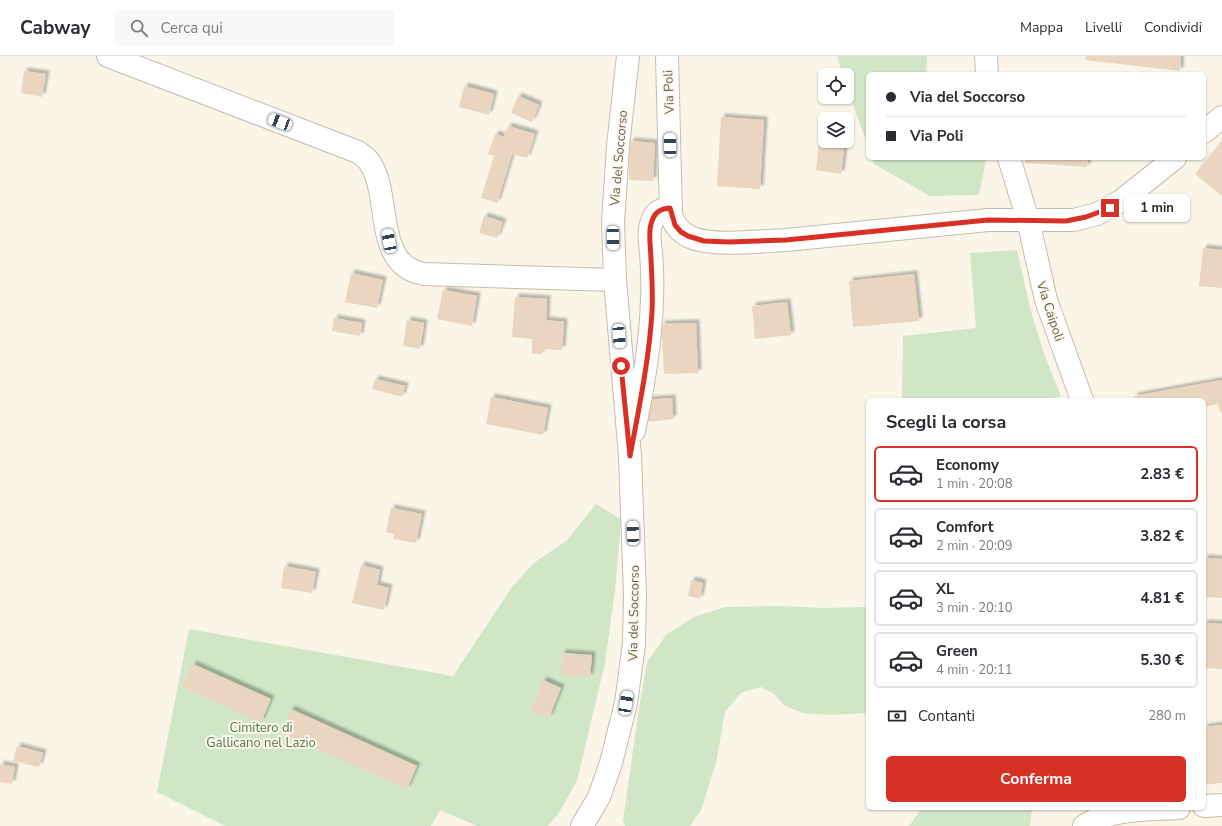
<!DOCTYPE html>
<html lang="it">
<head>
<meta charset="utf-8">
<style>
	body { margin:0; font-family:"Nunito Sans",sans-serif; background:#f7f7f7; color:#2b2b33; height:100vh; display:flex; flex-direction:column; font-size:15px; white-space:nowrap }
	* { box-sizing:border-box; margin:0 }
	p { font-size:13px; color:#7c7c81 }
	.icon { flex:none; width:22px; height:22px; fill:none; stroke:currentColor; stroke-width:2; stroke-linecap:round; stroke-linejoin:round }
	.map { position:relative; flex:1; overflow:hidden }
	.side { position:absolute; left:866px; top:342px; width:340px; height:412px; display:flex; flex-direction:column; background:#fff; border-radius:6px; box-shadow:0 1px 3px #0004 }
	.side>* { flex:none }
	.hud { position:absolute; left:866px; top:16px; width:340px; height:88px; border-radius:6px; box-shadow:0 1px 3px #0004; display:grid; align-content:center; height:88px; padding:0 20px; background:#fff }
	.fabs { position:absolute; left:818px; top:12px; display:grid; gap:8px }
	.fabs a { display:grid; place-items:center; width:36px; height:36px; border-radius:6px; background:#fff; box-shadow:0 1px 3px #0004; font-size:20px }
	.end { position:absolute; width:18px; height:18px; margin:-9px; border:5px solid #d93025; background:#fff; box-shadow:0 0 0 2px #fff }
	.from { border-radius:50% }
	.bubble { position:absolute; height:28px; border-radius:6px; background:#fff; box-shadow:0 1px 3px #0004; font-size:13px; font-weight:700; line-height:28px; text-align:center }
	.car { position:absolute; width:12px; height:24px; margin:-12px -6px; border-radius:5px; box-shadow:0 0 3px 1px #0007; background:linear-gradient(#fff 24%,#345 0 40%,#fff 0 76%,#345 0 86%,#fff 0) }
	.hud b { display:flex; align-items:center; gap:14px; height:38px; font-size:15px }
	.hud b+b { border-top:1px solid #e1e1e2 }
	.hud i { width:10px; height:10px; background:#2b2b33 }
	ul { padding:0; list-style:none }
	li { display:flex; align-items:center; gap:12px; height:56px; margin:0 8px 6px; padding:0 12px; border:2px solid #e1e1e2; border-radius:6px }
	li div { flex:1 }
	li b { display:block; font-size:15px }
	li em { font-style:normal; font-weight:700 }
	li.selected { border-color:#d93025 }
	li>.icon { width:36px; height:36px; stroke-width:1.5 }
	h2 { padding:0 20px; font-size:18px; line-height:48px }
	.pay { display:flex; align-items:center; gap:10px; height:44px; padding:0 20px; font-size:15px }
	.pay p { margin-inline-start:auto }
	.action { display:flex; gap:8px; margin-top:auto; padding:8px 20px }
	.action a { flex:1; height:46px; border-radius:6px; background:#d93025; color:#fff; font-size:16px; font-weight:700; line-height:46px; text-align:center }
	header { display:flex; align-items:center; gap:24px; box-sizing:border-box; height:56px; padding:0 20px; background:#fff; border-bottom:1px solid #e1e1e2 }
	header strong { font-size:19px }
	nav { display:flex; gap:22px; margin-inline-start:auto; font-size:14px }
	.search { width:280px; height:36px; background:#f7f7f7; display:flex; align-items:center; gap:10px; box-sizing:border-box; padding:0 14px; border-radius:6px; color:#7c7c81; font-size:15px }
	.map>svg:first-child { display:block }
</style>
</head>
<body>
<header>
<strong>Cabway</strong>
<div class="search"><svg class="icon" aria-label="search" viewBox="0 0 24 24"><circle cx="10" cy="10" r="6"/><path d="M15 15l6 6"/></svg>Cerca qui</div>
<nav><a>Mappa</a><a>Livelli</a><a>Condividi</a></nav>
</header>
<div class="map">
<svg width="1222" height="770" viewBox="0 0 1222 770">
	<defs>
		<filter id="shadow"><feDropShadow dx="3.5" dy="-3.5" stdDeviation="1" flood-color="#0004"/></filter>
	</defs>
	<rect width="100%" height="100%" fill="#faf5e7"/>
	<!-- green -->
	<g fill="#d0e6c7">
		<path d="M837,0H927L926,18H868V90L847,32V19H843Z"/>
		<path d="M872,102H984L986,105L979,139L930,140L874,108Z"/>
		<path d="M1017,194L1030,252L1044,298L1061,340L1044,344H902L903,280L976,272L970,197Z"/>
		<path d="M596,448L621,463L615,534L605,607L577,725L558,758L548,770H477L440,754L431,770H225L157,736L189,573L453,620L512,531L534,507L567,484Z"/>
		<path d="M779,550L823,552L868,551V657L829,659L803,657L785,650L773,637L761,631L742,636L725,656L716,707L701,754L690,770H625L623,765L638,659L647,606L666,579L694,561L725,551Z"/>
		<path d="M922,752H1032L1030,770H909Z"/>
	</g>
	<!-- building -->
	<g fill="#ead5c0" filter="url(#shadow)">
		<path d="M1086,0H1181L1180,15L1085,4Z"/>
		<path d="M24,15L46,18L42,41L21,37Z"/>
		<path d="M464,30L494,38L489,59L459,51Z"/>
		<path d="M518,40L539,49L532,66L511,57Z"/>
		<path d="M721,61L764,64L760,133L717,130Z"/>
		<path d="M821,68L825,69V85H845L841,118L816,114Z"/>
		<path d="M508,70L535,78L527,102L512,98L497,147L481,142L494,100L488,98L495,78L504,81Z"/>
		<path d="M630,85L655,87L653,125L629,124Z"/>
		<path d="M1222,85V140L1195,118Z"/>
		<path d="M1025,102H1088L1087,111L1025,107Z"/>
		<path d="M484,160L503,166L497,182L479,177Z"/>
		<path d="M1203,192L1222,194V232L1199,230Z"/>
		<path d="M351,217L383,224L377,252L345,246Z"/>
		<path d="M914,218L919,265L853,271L849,225Z"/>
		<path d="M443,234L477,240L472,270L437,263Z"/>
		<path d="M515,241L547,243L546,264L564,266L562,294L542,293V298H532V283L512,281Z"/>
		<path d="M787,246L791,279L755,283L752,250Z"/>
		<path d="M334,262L362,267L360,280L332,275Z"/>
		<path d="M407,264L424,267L420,293L403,290Z"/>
		<path d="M696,267L698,317L664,318L661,268Z"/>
		<path d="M375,323L405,330L402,341L372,333Z"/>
		<path d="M1222,324V356L1220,357L1218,348L1204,351V344H1135L1134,340Z"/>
		<path d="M491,341L548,352L543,379L486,368Z"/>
		<path d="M672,342L673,363L647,366L645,344Z"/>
		<path d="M391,452L422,458L416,487L393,483L394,478L386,476Z"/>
		<path d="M1204,502L1222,503V542L1204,541Z"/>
		<path d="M361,509L380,514L377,529L389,532L384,554L352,547Z"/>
		<path d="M284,510L316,516L312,537L281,532Z"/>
		<path d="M691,524L703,527L700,543L688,540Z"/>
		<path d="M1204,567L1222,568V613L1204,612Z"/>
		<path d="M562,597L592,599L590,621L561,619Z"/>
		<path d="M193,608L271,643L261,666L182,631Z"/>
		<path d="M543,624L561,632L549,662L531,655Z"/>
		<path d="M291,653L417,710L407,733L281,677Z"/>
		<path d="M1222,669V727L1204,729V671Z"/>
		<path d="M17,690L43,697L39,711L13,705Z"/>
		<path d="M0,708L15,711L12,728L0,726Z"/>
	</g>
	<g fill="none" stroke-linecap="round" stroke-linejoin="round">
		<!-- minor casing -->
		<g stroke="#c7bbad" stroke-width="24">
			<g id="minor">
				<path d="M108,0L358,96C362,99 367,102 370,107C392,140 373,210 424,218L615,224"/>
				<path d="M667,0L671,159C674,169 680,176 690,181C711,191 763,185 786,184L988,164H1074L1097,158L1121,145L1175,102"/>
				<path d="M986,0L987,18"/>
				<path d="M1204,76L1222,61"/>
				<path d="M1009,102L1028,164L1046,244L1082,344"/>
				<path d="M634,375C643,331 651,287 652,242C653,226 652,211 651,196C650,187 648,177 651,168C654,157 659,153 670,152"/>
				<path d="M1204,750L1222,749"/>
				<path d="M582,770L599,741L611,707L626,647L634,588L635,539L630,400L615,224L613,166L618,90L628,0"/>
				<path d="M1084,770C1112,752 1147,754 1179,752"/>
			</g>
		</g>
		<!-- minor -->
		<use href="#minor" stroke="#fff" stroke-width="22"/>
	</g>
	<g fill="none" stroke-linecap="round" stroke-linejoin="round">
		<!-- route -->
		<path stroke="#d93025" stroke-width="5" d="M621,310L630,400C639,352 649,304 652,256C653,238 652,221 651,204C651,193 648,179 651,168C654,157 659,153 670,152L675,169L681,176L688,180L704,185L729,186L786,184L988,164L1066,165L1086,161L1110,152"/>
	</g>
	<g text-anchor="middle" stroke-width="4" stroke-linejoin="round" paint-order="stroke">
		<!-- street labels -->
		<g font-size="13" fill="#705e4f" stroke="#fdf8ed">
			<text transform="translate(668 36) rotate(-92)" y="5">Via Poli</text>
			<text transform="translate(618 102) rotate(-85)" y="5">Via del Soccorso</text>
			<text transform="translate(1051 255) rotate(72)" y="5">Via Caipoli</text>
			<text transform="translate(633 557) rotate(-89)" y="5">Via del Soccorso</text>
		</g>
		<!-- park labels -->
		<g font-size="13" fill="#547a4b" stroke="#fdf8ed">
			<text x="261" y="676">Cimitero di<tspan x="261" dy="15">Gallicano nel Lazio</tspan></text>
		</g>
	</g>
</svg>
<div class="fabs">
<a><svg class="icon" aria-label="locate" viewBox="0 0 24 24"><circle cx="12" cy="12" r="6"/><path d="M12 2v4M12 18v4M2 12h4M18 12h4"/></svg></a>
<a><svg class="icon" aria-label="layers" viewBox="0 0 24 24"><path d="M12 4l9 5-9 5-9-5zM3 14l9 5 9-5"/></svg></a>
</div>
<i class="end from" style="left:621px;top:310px"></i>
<i class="end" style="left:1110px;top:152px"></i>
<div class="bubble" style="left:1124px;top:138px;width:66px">1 min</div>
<i class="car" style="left:280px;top:66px;rotate:291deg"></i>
<i class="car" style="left:670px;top:89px;rotate:359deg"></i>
<i class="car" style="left:613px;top:182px;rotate:179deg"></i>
<i class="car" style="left:389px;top:185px;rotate:349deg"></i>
<i class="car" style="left:619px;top:280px;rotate:176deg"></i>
<i class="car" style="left:633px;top:477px;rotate:358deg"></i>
<i class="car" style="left:626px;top:647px;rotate:9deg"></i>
<div class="hud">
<b><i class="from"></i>Via del Soccorso</b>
<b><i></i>Via Poli</b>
</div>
<section class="side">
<h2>Scegli la corsa</h2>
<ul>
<li class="selected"><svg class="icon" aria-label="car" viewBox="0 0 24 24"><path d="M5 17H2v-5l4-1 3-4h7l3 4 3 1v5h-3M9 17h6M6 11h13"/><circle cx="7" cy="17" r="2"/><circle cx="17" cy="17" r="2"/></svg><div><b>Economy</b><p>1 min · 20:08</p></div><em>2.83 €</em></li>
<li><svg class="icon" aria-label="car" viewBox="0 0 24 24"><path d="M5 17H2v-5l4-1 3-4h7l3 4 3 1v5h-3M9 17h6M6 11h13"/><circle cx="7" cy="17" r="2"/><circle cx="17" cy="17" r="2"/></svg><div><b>Comfort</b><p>2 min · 20:09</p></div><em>3.82 €</em></li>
<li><svg class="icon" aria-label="car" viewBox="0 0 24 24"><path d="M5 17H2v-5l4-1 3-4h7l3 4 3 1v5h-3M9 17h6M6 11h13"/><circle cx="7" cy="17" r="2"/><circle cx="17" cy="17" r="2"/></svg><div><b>XL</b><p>3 min · 20:10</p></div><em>4.81 €</em></li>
<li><svg class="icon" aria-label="car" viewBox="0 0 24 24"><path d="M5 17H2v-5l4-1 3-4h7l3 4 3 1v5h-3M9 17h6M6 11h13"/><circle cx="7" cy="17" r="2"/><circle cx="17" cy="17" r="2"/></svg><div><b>Green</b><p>4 min · 20:11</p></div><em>5.30 €</em></li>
</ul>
<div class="pay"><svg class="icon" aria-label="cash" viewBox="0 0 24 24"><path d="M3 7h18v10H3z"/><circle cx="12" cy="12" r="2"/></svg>Contanti<p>280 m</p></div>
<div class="action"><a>Conferma</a></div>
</section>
</div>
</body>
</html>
